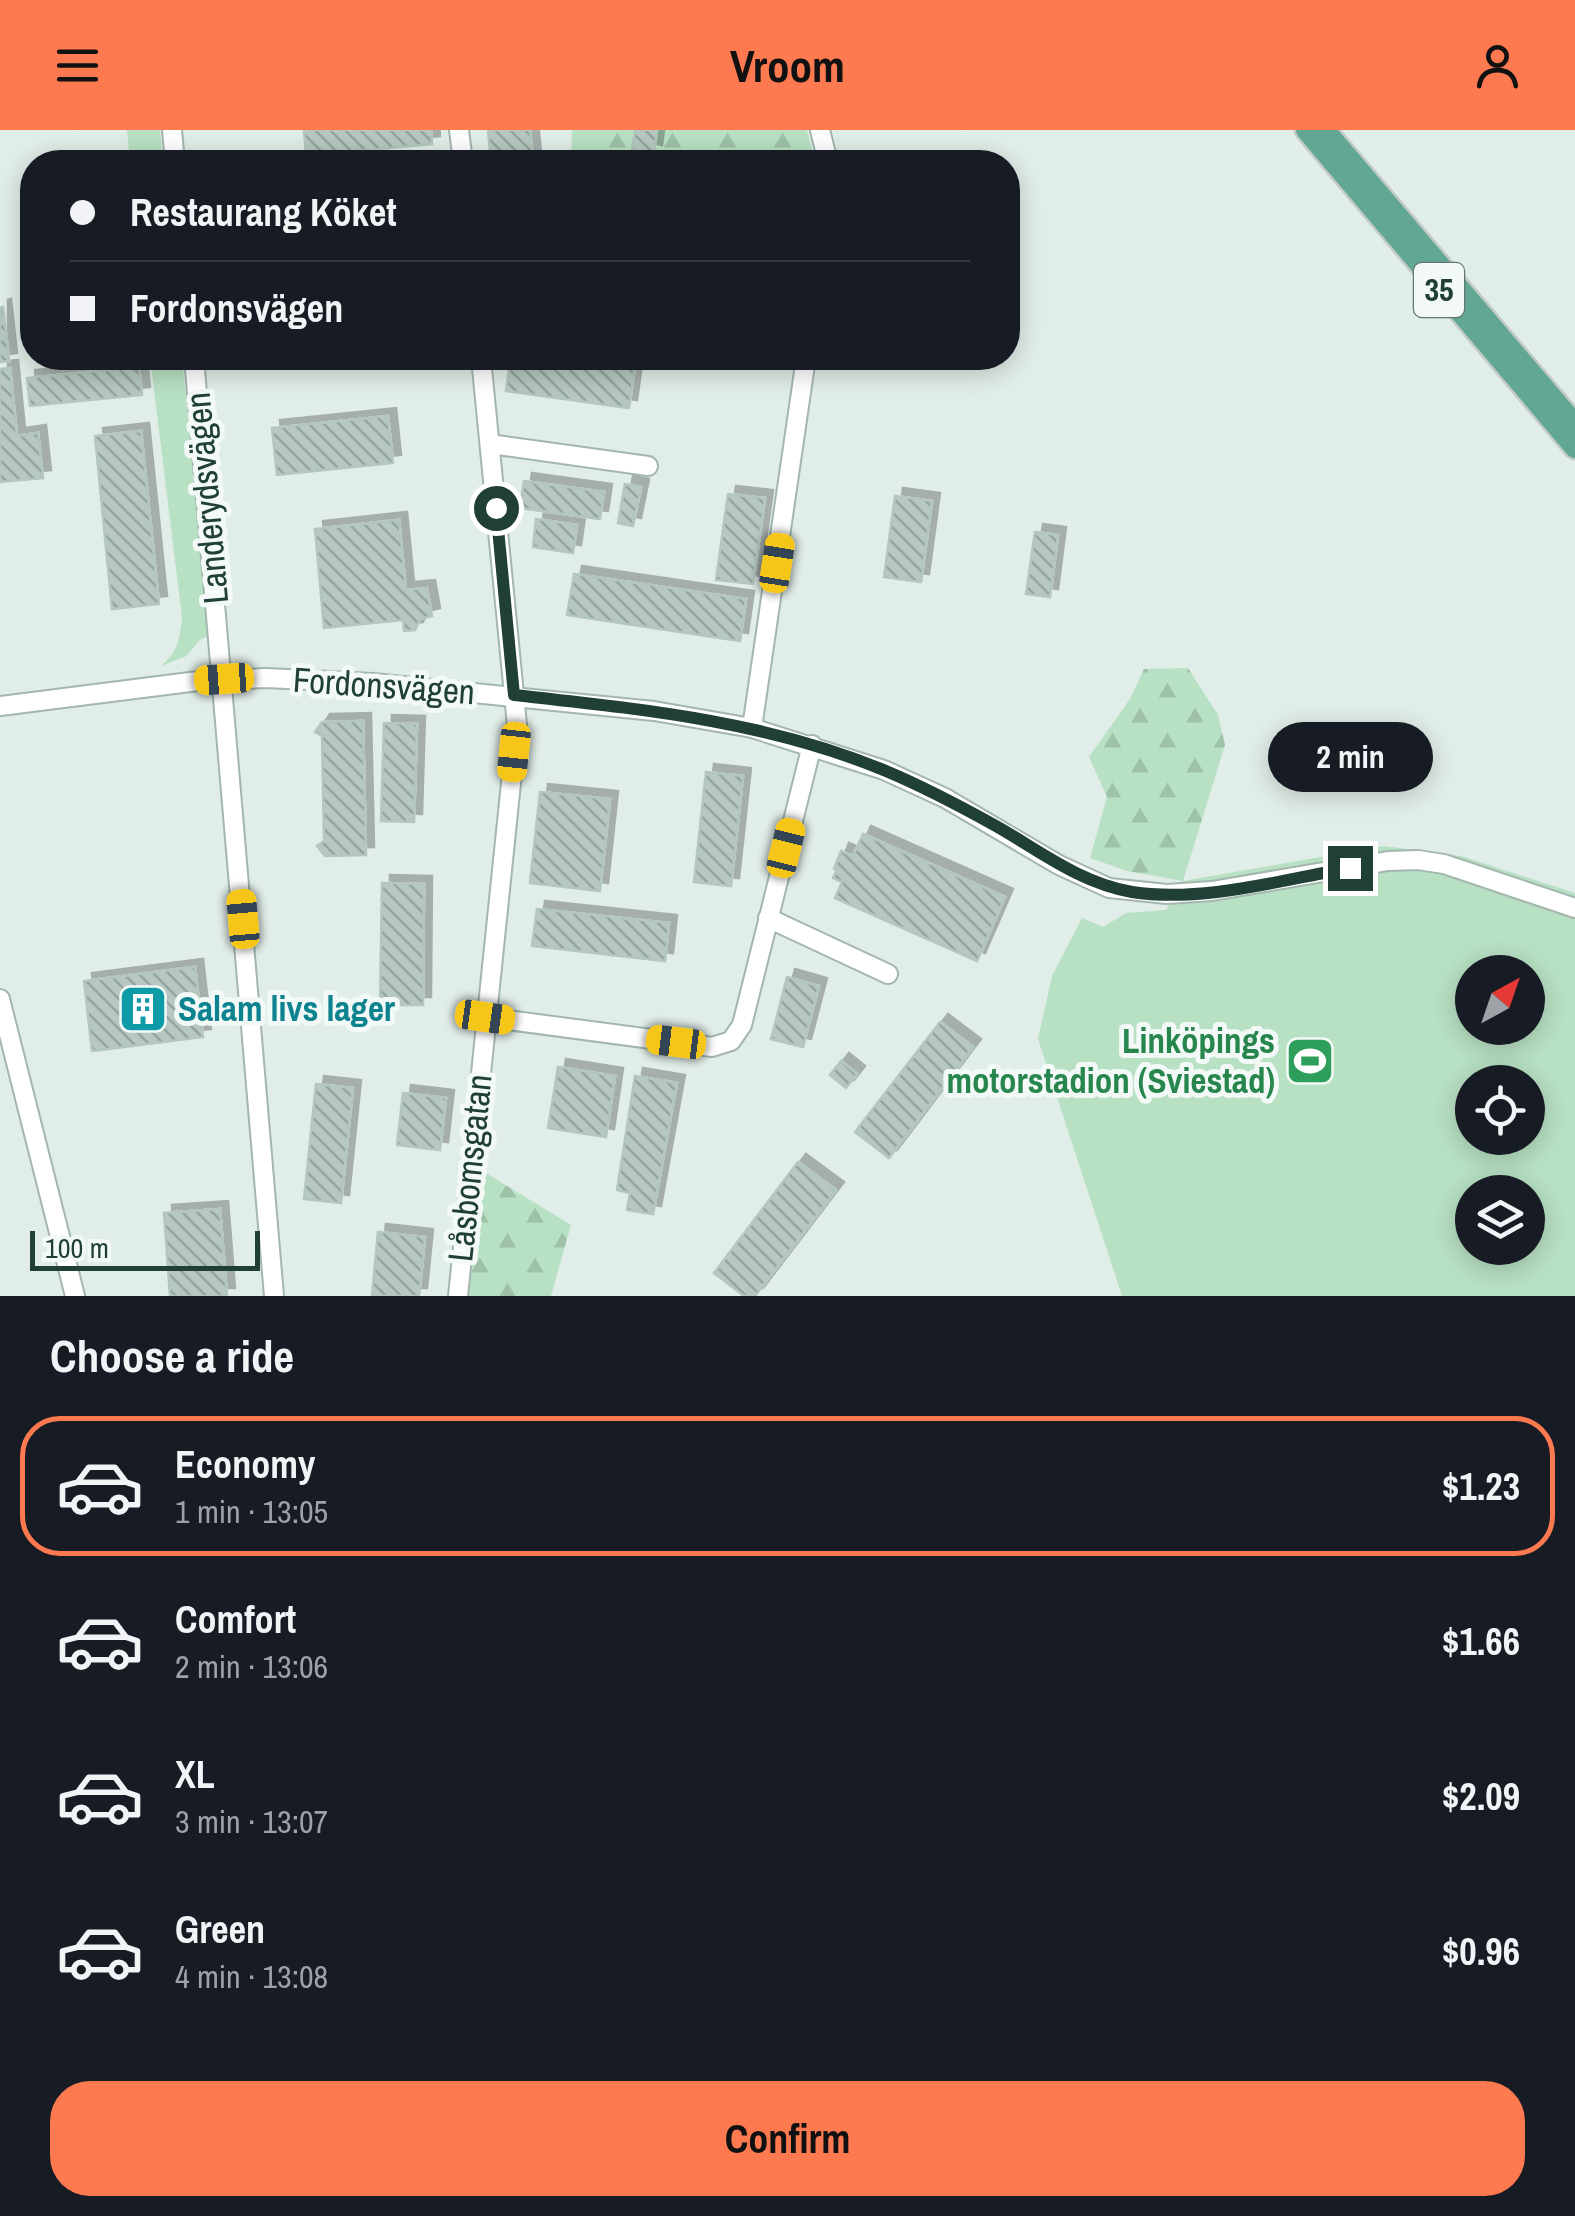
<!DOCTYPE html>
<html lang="en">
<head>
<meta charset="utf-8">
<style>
	body { margin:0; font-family:"Archivo Narrow",sans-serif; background:#242831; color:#f1f3f6; height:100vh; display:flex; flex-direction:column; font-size:38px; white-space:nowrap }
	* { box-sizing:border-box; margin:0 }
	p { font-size:32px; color:#9ea1a6 }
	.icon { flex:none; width:55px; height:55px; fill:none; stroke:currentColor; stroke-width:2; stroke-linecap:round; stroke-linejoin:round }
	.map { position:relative; height:1166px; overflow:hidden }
	.details { display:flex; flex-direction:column; background:#171b24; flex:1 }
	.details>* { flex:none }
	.guide { position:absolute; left:20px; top:20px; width:1000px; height:220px; border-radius:40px; box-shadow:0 5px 25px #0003; display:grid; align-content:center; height:220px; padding:0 50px; background:#171b24 }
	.needle { width:65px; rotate:40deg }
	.fabs { position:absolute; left:1455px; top:825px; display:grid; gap:20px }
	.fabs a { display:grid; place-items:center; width:90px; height:90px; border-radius:50%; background:#171b24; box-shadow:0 5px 25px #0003; font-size:50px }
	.scale { position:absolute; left:30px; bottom:25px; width:230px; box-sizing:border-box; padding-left:10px; border:5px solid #204037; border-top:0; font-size:28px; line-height:35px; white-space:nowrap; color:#204037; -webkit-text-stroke:8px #f2f9f6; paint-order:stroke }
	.end { position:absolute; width:45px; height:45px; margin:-22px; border:12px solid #204037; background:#fff; box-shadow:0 0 0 5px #fff }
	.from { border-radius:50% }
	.bubble { position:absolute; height:70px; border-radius:35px; background:#171b24; box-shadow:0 5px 25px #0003; font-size:32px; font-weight:800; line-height:70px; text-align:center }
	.car { position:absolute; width:30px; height:60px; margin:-30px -15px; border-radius:12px; box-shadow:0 0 8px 2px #0007; background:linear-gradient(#f5c518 24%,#345 0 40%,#f5c518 0 76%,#345 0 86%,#f5c518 0) }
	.guide b { display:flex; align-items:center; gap:35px; height:95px; font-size:38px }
	.guide b+b { border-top:2px solid #363941 }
	.guide i { width:25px; height:25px; background:#f1f3f6 }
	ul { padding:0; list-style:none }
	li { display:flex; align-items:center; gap:30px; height:140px; margin:0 20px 15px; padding:0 30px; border:5px solid transparent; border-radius:40px }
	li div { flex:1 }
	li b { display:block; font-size:38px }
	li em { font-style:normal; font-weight:800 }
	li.on { border-color:#fd794f }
	li>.icon { width:90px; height:90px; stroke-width:1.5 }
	h2 { padding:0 50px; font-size:45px; line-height:120px }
	.action { display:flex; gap:20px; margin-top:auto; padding:20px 50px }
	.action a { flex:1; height:115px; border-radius:40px; background:#fd794f; color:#111; font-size:40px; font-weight:800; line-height:115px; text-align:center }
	header { display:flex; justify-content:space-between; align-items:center; height:130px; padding:0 50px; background:#fd794f; color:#111; font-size:45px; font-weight:800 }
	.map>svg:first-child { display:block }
</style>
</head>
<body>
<header><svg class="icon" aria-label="menu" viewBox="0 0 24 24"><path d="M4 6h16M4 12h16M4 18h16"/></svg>Vroom<svg class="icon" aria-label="person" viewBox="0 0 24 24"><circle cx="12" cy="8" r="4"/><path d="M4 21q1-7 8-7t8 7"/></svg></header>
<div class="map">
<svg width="1575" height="1166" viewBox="0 0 1575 1166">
	<defs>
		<pattern id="forest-firs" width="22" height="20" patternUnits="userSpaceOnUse" patternTransform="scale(2.5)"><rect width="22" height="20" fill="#b8e0c3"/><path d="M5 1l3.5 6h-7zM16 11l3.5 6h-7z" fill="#9ec1a8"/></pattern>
		<pattern id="building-back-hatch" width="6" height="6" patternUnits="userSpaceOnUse" patternTransform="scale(2.5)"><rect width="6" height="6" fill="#b6c8c1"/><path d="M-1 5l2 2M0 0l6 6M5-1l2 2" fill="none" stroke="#94a49e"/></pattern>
		<filter id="shadow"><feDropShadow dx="8" dy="-8" stdDeviation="0" flood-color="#0004"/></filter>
	</defs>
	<rect width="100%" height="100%" fill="#e1ede8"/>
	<!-- grass -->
	<g fill="#b8e0c3" fill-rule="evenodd">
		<path d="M127,0H160L163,32H130Z"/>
		<path d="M150,228H182L209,499L208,506L200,510L186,526L161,536C178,522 180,508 182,487Z"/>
		<path d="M1384,716L1461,726L1575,763V1166H1122L1038,909L1052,846L1082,788L1103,797L1126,783L1166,780L1183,751ZM1472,842H1528V898H1472ZM1472,952H1528V1008H1472ZM1472,1062H1528V1118H1472Z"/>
	</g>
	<!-- forest -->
	<g fill="url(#forest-firs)">
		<path d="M572,0H807L815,32H571Z"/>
		<path d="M1188,538L1218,585L1225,615L1183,751L1127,741L1090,728L1107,667L1089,627L1130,569L1144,539Z"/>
		<path d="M481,1040L571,1095L551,1166H469Z"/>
	</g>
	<!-- building -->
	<g fill="url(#building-back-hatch)" stroke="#b3c7bf" stroke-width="2.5" filter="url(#shadow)">
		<path d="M304,0H431L432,14L306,26Z"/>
		<path d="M488,0H530L533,30L491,32Z"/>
		<path d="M635,0H657L654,23L645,21V25L632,19Z"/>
		<path d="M3,177L9,231L0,232V178Z"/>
		<path d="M288,228H360V229L289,236Z"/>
		<path d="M503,228H636L629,278L506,261L510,232L503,231Z"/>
		<path d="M139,237L142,265L30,276L27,248Z"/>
		<path d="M10,238L17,306L38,303L43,348L0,352V239Z"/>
		<path d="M388,286L393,333L277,345L272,298Z"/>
		<path d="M141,301L159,474L112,479L95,306Z"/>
		<path d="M524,351L604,362L600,389L520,378Z"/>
		<path d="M625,354L641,357L633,396L618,393Z"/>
		<path d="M728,364L765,368L753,454L716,450Z"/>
		<path d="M895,366L932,371L921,452L884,447Z"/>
		<path d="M536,389L577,395L573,423L533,417Z"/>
		<path d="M399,390L406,460L427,458L432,486L420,489L415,500L404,501L403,490L324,498L315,399Z"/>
		<path d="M1035,402L1058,405L1050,467L1026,464Z"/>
		<path d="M574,444L746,469L740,511L567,485Z"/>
		<path d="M363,591L366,725L325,726L317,716L324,711L322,606L315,602L322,592Z"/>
		<path d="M384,593L417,594L414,692L381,691Z"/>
		<path d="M706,642L743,646L731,756L694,752Z"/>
		<path d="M540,662L610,669L600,761L530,753Z"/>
		<path d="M863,704L1005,767L977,831L835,768L842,752L833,748L837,740L834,739L841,721L853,726Z"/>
		<path d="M382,753L424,754L423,875H380Z"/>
		<path d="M537,779L669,793L665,831L532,816Z"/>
		<path d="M195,837L203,907L92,921L84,851Z"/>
		<path d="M787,847L819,856L803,917L771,909Z"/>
		<path d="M940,892L973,917L889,1028L855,1002Z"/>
		<path d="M841,931L857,944L846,958L830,945Z"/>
		<path d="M558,937L615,946L606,1007L548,998Z"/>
		<path d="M635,946L677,953L653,1084L627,1080L630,1063L617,1060Z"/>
		<path d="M316,954L353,958L341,1073L304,1069Z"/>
		<path d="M403,963L446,968L440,1020L397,1015Z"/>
		<path d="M798,1032L836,1060L755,1166H744L714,1143Z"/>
		<path d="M220,1079L227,1166H170L164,1083Z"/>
		<path d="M378,1102L425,1107L419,1166H372Z"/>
	</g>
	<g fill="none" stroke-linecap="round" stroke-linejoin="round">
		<!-- minor casing -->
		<g stroke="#a3b6af" stroke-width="22">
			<g id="minor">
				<path d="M172,0L175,32"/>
				<path d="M459,0L463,32"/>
				<path d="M820,0L828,32"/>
				<path d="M194,228L274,1166"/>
				<path d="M490,314L648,336"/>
				<path d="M0,576L198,551L266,548L373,553L654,581L752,598L884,640L945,668L1059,735L1109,758L1167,764L1212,761L1388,731L1418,730L1444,734L1575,778"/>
				<path d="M752,598L806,228"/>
				<path d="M768,788L888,844"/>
				<path d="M0,869L75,1166"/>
				<path d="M485,887L712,917L731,911L742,895L812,615"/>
				<path d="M458,1166L517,595L481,228"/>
			</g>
		</g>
		<!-- major casing -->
		<g stroke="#c1cac7" stroke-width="25">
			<g id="major">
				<path d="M1306,0L1575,318"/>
				<path d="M1325,0L1575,294"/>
			</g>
		</g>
		<!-- minor -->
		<use href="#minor" stroke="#fff" stroke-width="18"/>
		<!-- major -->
		<use href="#major" stroke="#62a694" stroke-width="20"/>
	</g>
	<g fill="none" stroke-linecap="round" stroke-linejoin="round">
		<!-- route -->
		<path stroke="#204037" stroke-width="12" d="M496,378L514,565C641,579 767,591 886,641C924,657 960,676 996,696C1040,721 1080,753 1132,762C1202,773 1281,750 1350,738"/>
	</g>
	<!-- icons -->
	<defs>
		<g id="building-square" transform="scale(2.5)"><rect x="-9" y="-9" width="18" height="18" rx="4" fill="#0f9aa8" stroke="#f2f9f6"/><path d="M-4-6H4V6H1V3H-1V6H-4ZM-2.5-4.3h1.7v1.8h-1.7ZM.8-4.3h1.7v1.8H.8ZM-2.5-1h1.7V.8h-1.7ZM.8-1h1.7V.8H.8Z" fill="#fff"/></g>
		<g id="stadium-square" transform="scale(2.5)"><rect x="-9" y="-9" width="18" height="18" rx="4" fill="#2e9e5b" stroke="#f2f9f6"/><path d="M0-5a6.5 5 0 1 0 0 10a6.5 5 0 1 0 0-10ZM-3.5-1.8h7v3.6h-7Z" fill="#fff"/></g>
	</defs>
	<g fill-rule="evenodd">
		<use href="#building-square" x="143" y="879"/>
		<use href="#stadium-square" x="1310" y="931"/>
	</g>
	<g text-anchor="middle" stroke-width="10" stroke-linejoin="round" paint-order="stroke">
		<!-- shield labels -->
		<rect fill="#f2f9f6" stroke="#5f7870" stroke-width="2.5" x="1414" y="133" width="50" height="54" rx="8"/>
		<g font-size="32" font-weight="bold" fill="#204037">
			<text x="1439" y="171">35</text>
		</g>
		<!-- street labels -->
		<g font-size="35" fill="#204037" stroke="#f2f9f6">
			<text transform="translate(207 368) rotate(-95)" y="12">Landerydsvägen</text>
			<text transform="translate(384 556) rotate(4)" y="12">Fordonsvägen</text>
			<text transform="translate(470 1038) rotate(-84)" y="12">Låsbomsgatan</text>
		</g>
		<!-- culture labels -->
		<g font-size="35" font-weight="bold" fill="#0d838f" stroke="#f2f9f6" text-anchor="start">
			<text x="178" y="891">Salam livs lager</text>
		</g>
		<!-- leisure labels -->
		<g font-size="35" font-weight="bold" fill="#27864d" stroke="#f2f9f6" text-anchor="end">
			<text x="1275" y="923">Linköpings<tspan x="1275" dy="40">motorstadion (Sviestad)</tspan></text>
		</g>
	</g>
</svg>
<div class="fabs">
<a><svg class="needle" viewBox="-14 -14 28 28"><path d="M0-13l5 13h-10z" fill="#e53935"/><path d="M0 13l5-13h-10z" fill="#9ea1a6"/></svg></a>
<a><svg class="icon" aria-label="locate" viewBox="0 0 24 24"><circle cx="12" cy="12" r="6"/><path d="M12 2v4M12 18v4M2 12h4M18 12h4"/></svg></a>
<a><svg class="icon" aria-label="layers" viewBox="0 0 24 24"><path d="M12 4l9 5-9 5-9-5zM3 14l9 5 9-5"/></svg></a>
</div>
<div class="scale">100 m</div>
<i class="end from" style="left:496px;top:378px"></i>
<i class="end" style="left:1350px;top:738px"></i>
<div class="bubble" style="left:1268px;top:592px;width:165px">2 min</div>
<i class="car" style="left:777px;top:433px;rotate:9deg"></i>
<i class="car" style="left:224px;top:549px;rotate:266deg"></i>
<i class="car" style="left:514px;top:622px;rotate:186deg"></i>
<i class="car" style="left:786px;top:718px;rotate:14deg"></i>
<i class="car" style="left:243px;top:789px;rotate:355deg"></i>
<i class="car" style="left:485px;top:887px;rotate:98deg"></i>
<i class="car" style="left:676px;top:912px;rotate:277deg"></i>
<div class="guide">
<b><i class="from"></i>Restaurang Köket</b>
<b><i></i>Fordonsvägen</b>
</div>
</div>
<section class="details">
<h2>Choose a ride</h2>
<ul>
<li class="on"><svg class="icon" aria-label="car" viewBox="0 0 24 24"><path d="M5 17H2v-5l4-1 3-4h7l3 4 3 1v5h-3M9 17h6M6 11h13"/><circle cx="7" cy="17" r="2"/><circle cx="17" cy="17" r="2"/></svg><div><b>Economy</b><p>1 min · 13:05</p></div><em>$1.23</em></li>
<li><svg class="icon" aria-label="car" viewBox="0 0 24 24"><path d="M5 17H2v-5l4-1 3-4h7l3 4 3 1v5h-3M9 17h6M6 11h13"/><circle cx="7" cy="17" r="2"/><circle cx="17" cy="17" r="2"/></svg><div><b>Comfort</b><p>2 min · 13:06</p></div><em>$1.66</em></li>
<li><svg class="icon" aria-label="car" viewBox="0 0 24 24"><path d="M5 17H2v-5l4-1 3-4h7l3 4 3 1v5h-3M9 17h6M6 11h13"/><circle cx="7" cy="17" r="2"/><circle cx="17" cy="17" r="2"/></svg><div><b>XL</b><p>3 min · 13:07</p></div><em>$2.09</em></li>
<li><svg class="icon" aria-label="car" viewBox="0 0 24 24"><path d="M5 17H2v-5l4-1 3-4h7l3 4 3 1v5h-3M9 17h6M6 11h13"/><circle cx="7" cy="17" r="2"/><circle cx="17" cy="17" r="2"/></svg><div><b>Green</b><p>4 min · 13:08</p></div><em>$0.96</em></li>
</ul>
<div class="action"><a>Confirm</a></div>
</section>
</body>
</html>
